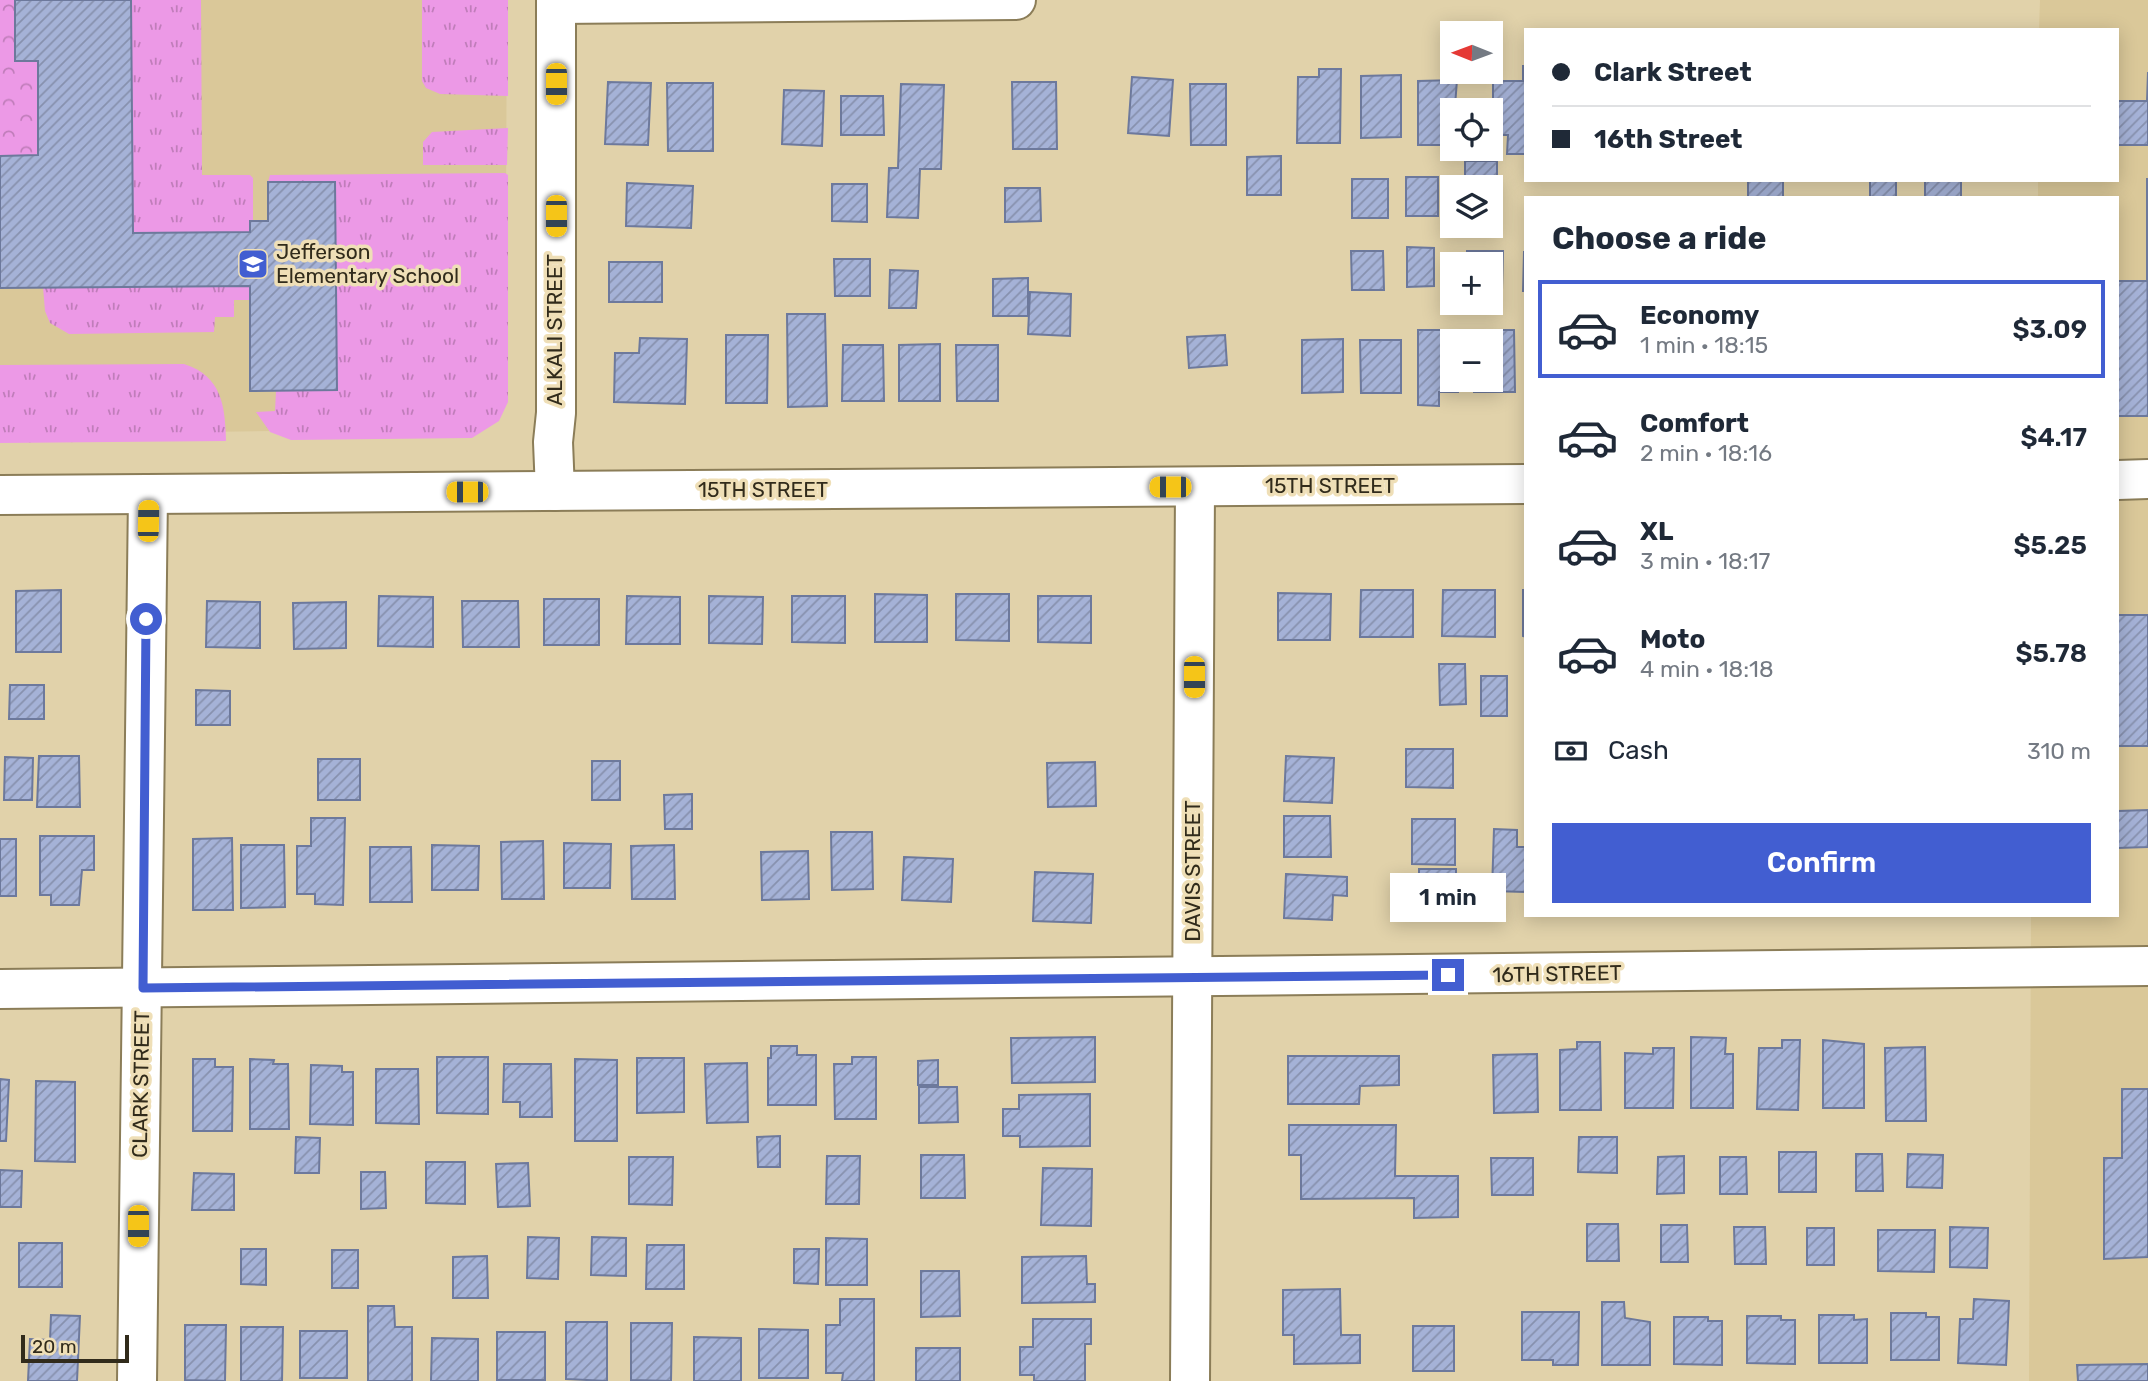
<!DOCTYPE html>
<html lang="en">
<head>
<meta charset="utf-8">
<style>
	body { margin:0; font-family:Rubik,sans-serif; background:#f6f6f7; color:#1f2937; height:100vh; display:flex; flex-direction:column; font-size:26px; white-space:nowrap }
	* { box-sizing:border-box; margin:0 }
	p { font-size:23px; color:#747a83 }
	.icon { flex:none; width:38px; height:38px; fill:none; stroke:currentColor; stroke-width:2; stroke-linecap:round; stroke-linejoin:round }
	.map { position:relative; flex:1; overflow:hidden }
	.sheet { position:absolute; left:1524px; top:196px; width:595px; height:721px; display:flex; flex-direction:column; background:#fff; border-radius:0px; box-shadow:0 4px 18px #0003 }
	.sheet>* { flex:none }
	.banner { position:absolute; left:1524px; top:28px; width:595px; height:154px; border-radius:0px; box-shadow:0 4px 18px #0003; display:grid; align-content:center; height:154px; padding:0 28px; background:#fff }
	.needle { width:46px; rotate:271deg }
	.controls { position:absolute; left:1440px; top:21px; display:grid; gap:14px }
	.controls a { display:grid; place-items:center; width:63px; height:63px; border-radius:0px; background:#fff; box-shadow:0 4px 18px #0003; font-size:35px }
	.scale { position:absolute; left:21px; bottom:18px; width:108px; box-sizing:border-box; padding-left:7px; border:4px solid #312b1b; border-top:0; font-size:19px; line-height:24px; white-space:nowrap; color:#312b1b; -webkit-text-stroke:5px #efdfb7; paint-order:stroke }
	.end { position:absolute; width:32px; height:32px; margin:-16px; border:9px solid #425ed1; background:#fff; box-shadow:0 0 0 4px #fff }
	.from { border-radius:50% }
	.bubble { position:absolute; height:49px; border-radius:0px; background:#fff; box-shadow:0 4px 18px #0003; font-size:23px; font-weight:600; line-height:49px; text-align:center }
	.car { position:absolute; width:21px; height:42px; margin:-21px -10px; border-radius:9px; box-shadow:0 0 5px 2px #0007; background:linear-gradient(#f5c518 24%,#345 0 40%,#f5c518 0 76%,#345 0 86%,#f5c518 0) }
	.banner b { display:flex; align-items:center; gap:24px; height:66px; font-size:26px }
	.banner b+b { border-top:2px solid #e0e1e3 }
	.banner i { width:18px; height:18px; background:#1f2937 }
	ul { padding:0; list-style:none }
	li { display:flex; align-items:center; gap:21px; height:98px; margin:0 14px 10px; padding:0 14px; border:4px solid transparent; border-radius:0px }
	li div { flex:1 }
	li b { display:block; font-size:26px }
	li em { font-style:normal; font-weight:600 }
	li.selected { border-color:#425ed1 }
	li>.icon { width:63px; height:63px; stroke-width:1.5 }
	h2 { padding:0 28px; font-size:32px; line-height:84px }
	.pay { display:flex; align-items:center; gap:18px; height:77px; padding:0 28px; font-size:26px }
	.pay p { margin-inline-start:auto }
	.primary-button { display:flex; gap:14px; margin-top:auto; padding:14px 28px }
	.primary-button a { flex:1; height:80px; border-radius:0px; background:#425ed1; color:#fff; font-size:28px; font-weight:600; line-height:80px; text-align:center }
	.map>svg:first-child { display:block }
</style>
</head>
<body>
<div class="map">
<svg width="2148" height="1381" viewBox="0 0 2148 1381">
	<defs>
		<pattern id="grass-tufts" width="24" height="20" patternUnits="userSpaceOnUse" patternTransform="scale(1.75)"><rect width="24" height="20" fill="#ec99e6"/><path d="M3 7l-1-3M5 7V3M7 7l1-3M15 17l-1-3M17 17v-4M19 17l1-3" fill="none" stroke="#c07dba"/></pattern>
		<pattern id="park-crowns" width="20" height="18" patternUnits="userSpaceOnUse" patternTransform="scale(1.75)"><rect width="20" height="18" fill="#ec99e6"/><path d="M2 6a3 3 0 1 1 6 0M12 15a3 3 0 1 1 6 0" fill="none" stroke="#c07dba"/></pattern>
		<pattern id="building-hatch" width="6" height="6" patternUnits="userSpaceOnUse" patternTransform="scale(1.75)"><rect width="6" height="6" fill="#a5b2d7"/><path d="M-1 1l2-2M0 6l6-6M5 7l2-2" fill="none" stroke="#8791ae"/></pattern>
	</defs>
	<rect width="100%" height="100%" fill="#e1d2aa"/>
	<!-- built -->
	<g fill="#dac899">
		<path d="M0,0H507L505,401L479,428L0,435Z"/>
		<path d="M2040,0H2148V1381H2029L2031,915H2118V198H2038V180H2118V30H2039Z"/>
	</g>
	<!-- grass -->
	<g fill="url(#grass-tufts)">
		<path d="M131,0H201L202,175H250L253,178V221H250V232L133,233Z"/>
		<path d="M422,0H508V96L440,94L426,88L422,81Z"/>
		<path d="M508,128L507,165H423V142L432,132Z"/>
		<path d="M505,173L508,175V402L499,421L472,438L291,440L270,432L256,412L275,411L276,391L337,390L335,182H268L270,175Z"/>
		<path d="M250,286V300H234V317H215L214,332L69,334L50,323L45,311L43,287Z"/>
		<path d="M184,364C222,376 225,406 226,441L0,443V365Z"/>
	</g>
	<!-- park -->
	<path fill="url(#park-crowns)" d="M0,0H15V61H38V155L0,156Z"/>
	<!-- building -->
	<g fill="url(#building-hatch)" stroke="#6d799c" stroke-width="2">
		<path d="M15,0H131L133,233L250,232V221H268V182H335L337,390L250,391V286L0,288V156L38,155V61H15Z"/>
		<path d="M1523,66H1526V154H1507L1508,135H1493V81H1523Z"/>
		<path d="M1319,69H1341L1340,143H1297L1298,77H1319Z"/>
		<path d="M2148,72V145H2118V101H2147Z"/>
		<path d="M1401,75V137L1361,138V76Z"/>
		<path d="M1132,77L1173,80L1169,136L1128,133Z"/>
		<path d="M1457,80L1452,145H1418V81Z"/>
		<path d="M608,82L651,83L648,145L605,144Z"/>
		<path d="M1012,82H1056L1057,149H1013Z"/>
		<path d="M667,83H713V151H668Z"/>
		<path d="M901,84L944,85L941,169H920L918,218L887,217L889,168H898Z"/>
		<path d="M1190,84H1226V145H1191Z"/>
		<path d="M784,90L824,91L822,146L782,144Z"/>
		<path d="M841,96H883L884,135H841Z"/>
		<path d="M1281,156V195H1247V157Z"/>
		<path d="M1465,161H1497V200H1491V187H1465Z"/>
		<rect x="1406" y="177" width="32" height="39"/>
		<path d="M2147,178L2148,416H2118V281H2147Z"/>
		<rect x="1352" y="179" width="36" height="39"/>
		<rect x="1748" y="180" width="35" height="18"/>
		<rect x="1870" y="180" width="26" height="18"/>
		<rect x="1925" y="180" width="36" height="18"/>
		<path d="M627,183L693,186L691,228L626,226Z"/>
		<path d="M832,184H867V222L832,221Z"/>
		<path d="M1005,188H1040L1041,221L1005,222Z"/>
		<path d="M1407,247L1434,248V286L1407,287Z"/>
		<path d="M1351,251H1383L1384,290H1352Z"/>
		<path d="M1467,251H1503L1502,290H1491V264H1467Z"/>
		<path d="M1524,252H1526V291H1523Z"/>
		<path d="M834,259H870V296H835Z"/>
		<rect x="609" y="262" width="53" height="40"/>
		<path d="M890,270L918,271L916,308H889Z"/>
		<path d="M1028,278V316H993V279Z"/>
		<path d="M1030,292L1071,294L1070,336L1028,334Z"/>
		<path d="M787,314H825L827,406L788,407Z"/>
		<path d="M1418,330H1459V341H1452V380H1458V392H1439V406L1418,405Z"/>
		<path d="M1474,330H1514L1515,392H1474V380H1491V341H1474Z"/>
		<path d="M726,335H768L767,403H726Z"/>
		<path d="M1225,335L1227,365L1189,368L1187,337Z"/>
		<path d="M640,338L687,339L685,404L614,402L615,353H639Z"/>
		<path d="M1343,339V392L1302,393V340Z"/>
		<path d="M1360,340H1401V393H1361Z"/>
		<path d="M940,344V401H899V345Z"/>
		<path d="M843,345H883L884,401H842Z"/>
		<path d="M956,345H998V401H957Z"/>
		<path d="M61,590V652H16V591Z"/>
		<path d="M1361,590H1413V637H1360Z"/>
		<path d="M1443,590H1495V637L1442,636Z"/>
		<path d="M1523,590H1526V637L1523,636Z"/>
		<path d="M1278,593L1331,594L1330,640H1278Z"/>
		<path d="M875,594L927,595V642H875Z"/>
		<path d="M956,594H1009V641L956,640Z"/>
		<path d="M379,596L433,597V647L378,646Z"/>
		<path d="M627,596L680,597V644H626Z"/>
		<path d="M709,596L763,597L762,644L709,643Z"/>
		<path d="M792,596H845V643L792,642Z"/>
		<path d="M1038,596H1091V643L1038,642Z"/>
		<rect x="544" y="599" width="55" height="46"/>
		<path d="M207,601L260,602V648L206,647Z"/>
		<path d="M462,601H518L519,647H463Z"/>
		<path d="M346,602V648L294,649L293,603Z"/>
		<rect x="2118" y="615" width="30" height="131"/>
		<path d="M1439,664H1465L1466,704L1440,705Z"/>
		<rect x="1481" y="676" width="26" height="40"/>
		<path d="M10,685H44V719H9Z"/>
		<path d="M196,690L230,691V725H196Z"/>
		<path d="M1406,749H1453V788L1406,787Z"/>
		<path d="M39,756H79L80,807H37Z"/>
		<path d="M1286,756L1334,758L1332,803L1284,801Z"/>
		<path d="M5,757L33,758L32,800H4Z"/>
		<rect x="318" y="759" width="42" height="41"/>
		<rect x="592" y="761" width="28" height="39"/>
		<path d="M1095,762L1096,806L1048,807L1047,763Z"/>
		<path d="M692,794V829H665L664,795Z"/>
		<path d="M2148,810V847L2118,848V811Z"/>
		<path d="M1284,816H1330L1331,857H1284Z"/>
		<path d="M311,818H345L343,905L315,904V894H297V846H311Z"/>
		<path d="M1412,819H1455V865L1412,864Z"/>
		<path d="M1494,829L1517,830V847H1526V892L1492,891Z"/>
		<path d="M831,832H872L873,889L832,890Z"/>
		<path d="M40,836H94V870H82L79,905H51V895H40Z"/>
		<path d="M232,838L233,910H193V839Z"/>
		<rect x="0" y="839" width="16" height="57"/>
		<path d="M543,841L544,899H502L501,842Z"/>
		<path d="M564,843L611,844L610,888H564Z"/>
		<path d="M241,845H284L285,907L241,908Z"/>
		<path d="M432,845L479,846L478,890H432Z"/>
		<path d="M674,845L675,899H632L631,846Z"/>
		<path d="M370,847H411L412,902H370Z"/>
		<path d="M808,851L809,899L762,900L761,852Z"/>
		<path d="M904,857L953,859L951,902L902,900Z"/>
		<rect x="1419" y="869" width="37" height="42"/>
		<path d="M1035,872L1093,874L1091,923L1033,921Z"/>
		<path d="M1286,874L1347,877V896L1333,895L1332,920L1284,918Z"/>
		<path d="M1095,1037V1082L1012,1083L1011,1038Z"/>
		<path d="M1691,1037L1726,1038L1725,1054H1733V1108H1691Z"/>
		<path d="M1782,1040H1800L1798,1110L1757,1109L1759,1048H1782Z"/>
		<path d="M1823,1040L1864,1044V1108H1823Z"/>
		<path d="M1577,1042H1600L1601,1110H1560V1050L1577,1049Z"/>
		<path d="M771,1046H797V1055H816V1105H768V1058H771Z"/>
		<path d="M1925,1047L1926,1121H1886L1885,1048Z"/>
		<path d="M1653,1048H1674L1673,1108H1625V1053L1653,1054Z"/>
		<path d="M1537,1054L1538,1112L1494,1113L1493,1055Z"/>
		<path d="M1288,1056H1399V1085L1360,1086L1359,1104H1288Z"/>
		<path d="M437,1057H488V1114L437,1113Z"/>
		<path d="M852,1057H876V1119H835L834,1064H852Z"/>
		<path d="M637,1058H684V1112L637,1113Z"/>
		<path d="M193,1059H215V1067H233L232,1131H193Z"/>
		<path d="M250,1059L274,1060L273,1064H288L289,1129H250Z"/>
		<path d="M575,1059L617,1060V1141H575Z"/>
		<path d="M938,1060V1085H918V1061Z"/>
		<path d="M747,1063L748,1122L707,1123L705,1064Z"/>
		<path d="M504,1064H551L552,1117H520V1102H503Z"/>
		<path d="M311,1065L342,1066V1072H353V1125L310,1124Z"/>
		<path d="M376,1069H418L419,1124L376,1123Z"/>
		<path d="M0,1079L9,1080L6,1141H0Z"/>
		<path d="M36,1081L75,1082V1162L35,1161Z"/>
		<path d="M919,1087H957L958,1122L919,1123Z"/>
		<path d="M2122,1089H2148V1257L2104,1259V1158H2122Z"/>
		<path d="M1090,1094V1146L1020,1147V1136H1003V1109H1019V1095Z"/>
		<path d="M1289,1125H1396L1395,1176H1458V1217L1414,1218V1198L1301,1199V1155H1289Z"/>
		<path d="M780,1136V1167H758L757,1137Z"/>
		<path d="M296,1137L320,1138L319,1173H295Z"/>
		<path d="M1579,1137H1617V1173L1578,1172Z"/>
		<rect x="1779" y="1152" width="37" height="40"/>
		<path d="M1856,1154H1882L1883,1191H1856Z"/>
		<path d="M1908,1154L1943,1155L1942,1188L1907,1187Z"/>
		<path d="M921,1155H964L965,1198H921Z"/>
		<path d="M827,1156H860L859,1204H826Z"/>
		<path d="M1684,1156V1193L1657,1194L1658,1157Z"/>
		<path d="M629,1157H673L672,1205L629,1204Z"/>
		<path d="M1720,1157H1746L1747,1194H1720Z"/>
		<path d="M1491,1158H1533V1195H1492Z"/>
		<path d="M426,1162H465V1204L426,1203Z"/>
		<path d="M528,1163L530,1206L498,1207L496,1164Z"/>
		<path d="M1043,1168L1092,1169L1091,1226L1041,1225Z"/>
		<path d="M0,1170L22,1171L21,1207H0Z"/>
		<path d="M361,1172H385L386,1208L361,1209Z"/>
		<path d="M194,1173L234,1174V1210H192Z"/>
		<path d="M1587,1224H1618L1619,1261H1587Z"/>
		<path d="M1661,1225H1687L1688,1262H1661Z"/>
		<path d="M1734,1227H1765L1766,1264H1735Z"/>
		<path d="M1950,1227L1988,1228L1987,1268L1950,1267Z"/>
		<rect x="1807" y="1228" width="27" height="37"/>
		<path d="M1878,1230H1935L1934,1272L1878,1271Z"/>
		<path d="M528,1237L559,1238L558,1279L527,1278Z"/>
		<path d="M592,1237L626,1238V1276L591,1275Z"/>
		<path d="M826,1238L867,1239V1285H826Z"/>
		<rect x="19" y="1243" width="43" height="44"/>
		<path d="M647,1245H684V1289H646Z"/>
		<path d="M241,1249H266V1285L241,1284Z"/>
		<path d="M794,1249H819L818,1284L794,1283Z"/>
		<rect x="332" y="1250" width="26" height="38"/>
		<path d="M487,1256L488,1298H453V1257Z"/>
		<path d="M1086,1256L1087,1284H1095V1302L1022,1303V1257Z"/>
		<path d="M921,1271H959L960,1316L921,1317Z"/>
		<path d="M1340,1289L1341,1335H1360V1363L1294,1364V1335H1283V1290Z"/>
		<path d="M840,1299H874V1381H842L843,1373H826V1325H840Z"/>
		<path d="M1974,1299L2009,1301L2006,1365L1958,1363L1960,1319H1973Z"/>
		<path d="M1602,1302H1624L1625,1318L1650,1322V1365H1602Z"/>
		<path d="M368,1306H394L395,1327H412V1381H368Z"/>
		<path d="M1522,1312H1579L1578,1365H1553V1360H1522Z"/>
		<path d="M1891,1313H1926V1317H1939V1360H1891Z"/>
		<path d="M51,1315L80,1316L77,1381H28L30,1339L50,1340Z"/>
		<path d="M1819,1315H1854V1320L1867,1319V1363H1819Z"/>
		<path d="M1747,1316H1781V1320H1795V1364L1747,1363Z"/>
		<path d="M1674,1317H1708V1321H1722V1365L1674,1364Z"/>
		<path d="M1033,1319H1091V1344H1085V1381H1034V1375H1020V1347H1033Z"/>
		<path d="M566,1322H607V1381L566,1379Z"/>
		<path d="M631,1323H672L671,1381L631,1380Z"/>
		<path d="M185,1325H226L225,1381L185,1380Z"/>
		<rect x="1413" y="1326" width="41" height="45"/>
		<path d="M241,1327H283L282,1381H241Z"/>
		<path d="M759,1329L808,1330V1378H759Z"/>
		<rect x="300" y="1331" width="47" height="47"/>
		<rect x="497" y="1332" width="48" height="48"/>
		<path d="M694,1337L741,1338V1381H694Z"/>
		<path d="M432,1338L478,1339V1381H431Z"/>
		<rect x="916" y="1348" width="44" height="33"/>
		<path d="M2148,1364V1381H2078L2077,1365Z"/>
	</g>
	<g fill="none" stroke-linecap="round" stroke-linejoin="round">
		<!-- minor casing -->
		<g stroke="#8b7d58" stroke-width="42">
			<g id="minor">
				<path d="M556,4L1016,0"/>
				<path d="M2118,480L2148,479"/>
				<path d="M555,491L553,442L556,413V0"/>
				<path d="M0,495L1526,484"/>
				<path d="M0,989L2148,966"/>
				<path d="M137,1381L148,494"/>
				<path d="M1190,1381L1195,487"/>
			</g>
		</g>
		<!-- minor -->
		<use href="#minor" stroke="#fff" stroke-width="38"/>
	</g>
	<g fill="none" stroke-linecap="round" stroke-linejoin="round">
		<!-- route -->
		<path stroke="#425ed1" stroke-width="9" d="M146,619L143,988L1448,975"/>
	</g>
	<!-- icons -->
	<defs>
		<g id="school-square" transform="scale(1.575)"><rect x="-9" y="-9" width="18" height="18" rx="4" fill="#425ed1" stroke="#efdfb7"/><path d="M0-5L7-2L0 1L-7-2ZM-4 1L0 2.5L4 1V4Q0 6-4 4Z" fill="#fff"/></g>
	</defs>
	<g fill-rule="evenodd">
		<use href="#school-square" x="253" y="264"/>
	</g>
	<g text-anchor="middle" stroke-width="7" stroke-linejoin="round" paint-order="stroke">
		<!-- poi labels -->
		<g font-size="21" fill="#312b1b" stroke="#efdfb7" text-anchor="start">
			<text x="276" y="259">Jefferson<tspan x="276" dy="24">Elementary School</tspan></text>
		</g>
		<!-- street labels -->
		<g font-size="21" fill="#312b1b" stroke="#efdfb7">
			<text transform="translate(555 330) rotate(-90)" y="7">ALKALI STREET</text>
			<text x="1330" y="493">15TH STREET</text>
			<text x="763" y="497">15TH STREET</text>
			<text transform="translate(1193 871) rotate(-90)" y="7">DAVIS STREET</text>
			<text transform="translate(1557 974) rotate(-1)" y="7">16TH STREET</text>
			<text transform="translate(141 1084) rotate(-89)" y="7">CLARK STREET</text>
		</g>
	</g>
</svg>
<div class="controls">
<a><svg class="needle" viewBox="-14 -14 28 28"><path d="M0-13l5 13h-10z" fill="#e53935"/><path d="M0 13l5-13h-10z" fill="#747a83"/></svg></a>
<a><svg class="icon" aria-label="locate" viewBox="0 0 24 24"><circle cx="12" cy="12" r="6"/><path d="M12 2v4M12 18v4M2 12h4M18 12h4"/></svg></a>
<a><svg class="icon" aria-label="layers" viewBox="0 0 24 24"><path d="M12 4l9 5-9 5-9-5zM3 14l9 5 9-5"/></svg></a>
<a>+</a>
<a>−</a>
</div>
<div class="scale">20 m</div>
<i class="end from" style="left:146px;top:619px"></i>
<i class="end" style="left:1448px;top:975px"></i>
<div class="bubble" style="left:1390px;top:873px;width:116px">1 min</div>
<i class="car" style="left:556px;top:84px;rotate:180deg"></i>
<i class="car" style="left:556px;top:216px;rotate:180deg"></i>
<i class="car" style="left:1170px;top:487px;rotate:270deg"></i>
<i class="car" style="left:467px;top:492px;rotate:270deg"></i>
<i class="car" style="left:148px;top:521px;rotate:1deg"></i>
<i class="car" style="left:1194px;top:677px;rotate:180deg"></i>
<i class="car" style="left:138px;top:1226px;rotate:180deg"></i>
<div class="banner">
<b><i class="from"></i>Clark Street</b>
<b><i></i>16th Street</b>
</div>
<section class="sheet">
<h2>Choose a ride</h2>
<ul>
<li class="selected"><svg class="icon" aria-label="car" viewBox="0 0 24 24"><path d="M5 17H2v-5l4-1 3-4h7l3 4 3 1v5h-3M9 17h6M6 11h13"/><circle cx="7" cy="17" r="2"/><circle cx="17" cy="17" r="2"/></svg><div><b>Economy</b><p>1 min · 18:15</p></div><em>$3.09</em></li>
<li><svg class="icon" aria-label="car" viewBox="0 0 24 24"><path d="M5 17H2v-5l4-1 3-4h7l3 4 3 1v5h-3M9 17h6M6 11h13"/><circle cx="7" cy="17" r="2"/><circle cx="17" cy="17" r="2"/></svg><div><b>Comfort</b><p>2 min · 18:16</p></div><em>$4.17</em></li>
<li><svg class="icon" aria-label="car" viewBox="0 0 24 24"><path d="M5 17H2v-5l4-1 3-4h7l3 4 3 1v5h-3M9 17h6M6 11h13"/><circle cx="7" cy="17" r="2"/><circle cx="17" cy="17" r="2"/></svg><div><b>XL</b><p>3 min · 18:17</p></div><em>$5.25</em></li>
<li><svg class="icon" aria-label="car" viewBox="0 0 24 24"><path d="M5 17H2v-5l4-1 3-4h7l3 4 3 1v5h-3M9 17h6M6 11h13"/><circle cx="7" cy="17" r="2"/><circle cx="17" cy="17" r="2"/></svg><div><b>Moto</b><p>4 min · 18:18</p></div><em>$5.78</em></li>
</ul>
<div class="pay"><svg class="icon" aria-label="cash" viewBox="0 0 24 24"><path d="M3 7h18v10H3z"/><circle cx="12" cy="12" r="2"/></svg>Cash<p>310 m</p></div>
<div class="primary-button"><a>Confirm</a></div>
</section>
</div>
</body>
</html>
